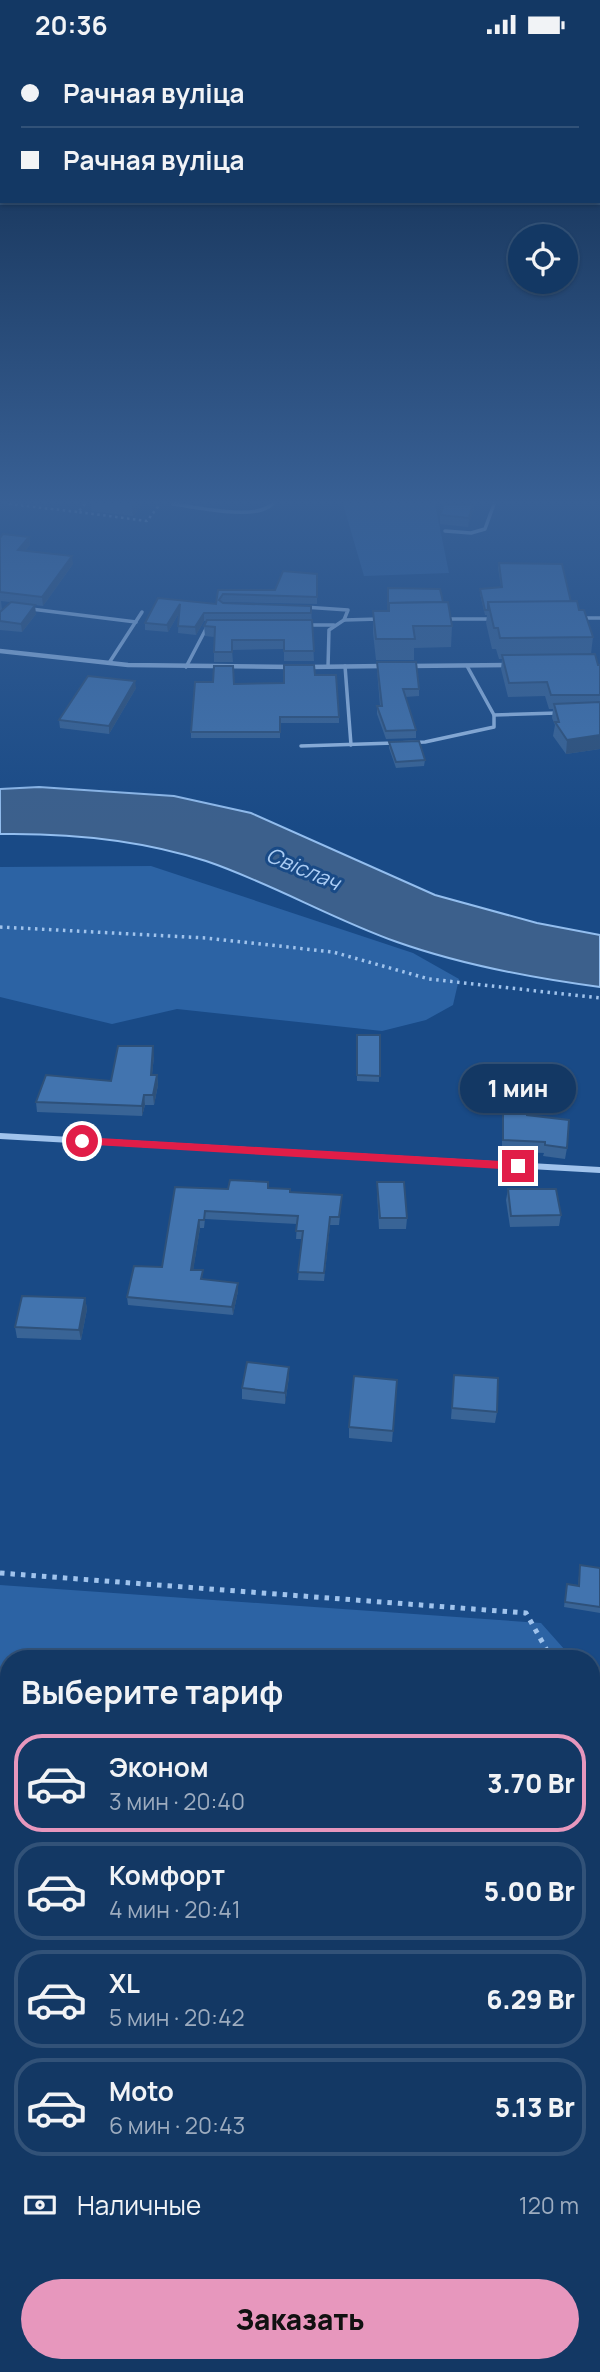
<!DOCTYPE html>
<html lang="ru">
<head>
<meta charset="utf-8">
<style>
	body { margin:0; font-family:Manrope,sans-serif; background:#1c3f6a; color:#f1f3f6; height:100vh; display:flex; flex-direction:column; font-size:26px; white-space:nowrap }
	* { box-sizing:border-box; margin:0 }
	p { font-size:23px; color:#9dacbf }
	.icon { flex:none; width:38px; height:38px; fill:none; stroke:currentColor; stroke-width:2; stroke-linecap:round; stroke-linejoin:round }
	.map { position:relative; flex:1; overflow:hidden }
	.drawer { position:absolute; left:0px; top:1601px; width:600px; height:723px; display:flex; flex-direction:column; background:#133864; border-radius:28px 28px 0 0; box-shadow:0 2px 5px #0004,0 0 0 2px #325278 }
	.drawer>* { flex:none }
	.banner { position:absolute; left:0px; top:0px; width:600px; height:154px; box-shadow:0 2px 5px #0004,0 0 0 2px #325278; display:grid; align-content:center; height:154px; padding:0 21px; background:#133864 }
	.tools { position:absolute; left:508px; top:175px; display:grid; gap:14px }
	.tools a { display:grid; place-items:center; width:70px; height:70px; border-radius:50%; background:#133864; box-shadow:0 2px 5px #0004,0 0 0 2px #325278; font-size:35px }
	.end { position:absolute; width:32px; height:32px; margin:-16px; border:9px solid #e11d48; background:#fff; box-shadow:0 0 0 4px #fff }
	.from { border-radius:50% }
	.bubble { position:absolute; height:49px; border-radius:24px; background:#133864; box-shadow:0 2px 5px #0004,0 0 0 2px #325278; font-size:23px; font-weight:800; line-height:49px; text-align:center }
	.banner b { display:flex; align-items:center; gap:24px; height:66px; font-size:26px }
	.banner b+b { border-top:2px solid #325278 }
	.banner i { width:18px; height:18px; background:#f1f3f6 }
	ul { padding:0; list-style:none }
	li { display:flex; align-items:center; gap:21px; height:98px; margin:0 14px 10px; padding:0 7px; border:4px solid #325278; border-radius:28px }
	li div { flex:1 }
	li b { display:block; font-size:26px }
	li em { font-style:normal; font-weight:800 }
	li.active { border-color:#e797bd }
	li>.icon { width:63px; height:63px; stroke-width:1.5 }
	h2 { padding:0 21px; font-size:32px; line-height:84px }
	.pay { display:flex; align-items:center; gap:18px; height:77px; padding:0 21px; font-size:26px }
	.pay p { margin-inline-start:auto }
	.button { display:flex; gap:14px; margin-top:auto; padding:14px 21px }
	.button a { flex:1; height:80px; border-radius:42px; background:#e797bd; color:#111; font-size:28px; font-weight:800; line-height:80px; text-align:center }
	.status { display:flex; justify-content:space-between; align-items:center; height:49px; padding:0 35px; background:#133864; direction:ltr }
	.status svg { height:19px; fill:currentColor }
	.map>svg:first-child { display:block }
</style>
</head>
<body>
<div class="status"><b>20:36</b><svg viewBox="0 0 49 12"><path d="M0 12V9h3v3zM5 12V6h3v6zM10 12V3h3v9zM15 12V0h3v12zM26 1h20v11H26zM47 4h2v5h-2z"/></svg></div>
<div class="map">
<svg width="600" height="2323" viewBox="0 0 600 2323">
	<rect width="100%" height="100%" fill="#194a86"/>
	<!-- green -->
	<g fill="#2c63a4">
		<path d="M343,455H435L449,524L364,527Z"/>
		<path d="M151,817L413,904L459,930L453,956L426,971L382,982L177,960L112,975L0,948V818Z"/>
		<path d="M0,1536L541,1574L573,1610H9V2315H592V1631L600,1640V2323H0Z"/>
	</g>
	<!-- water -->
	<path fill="#3c608c" stroke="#93beef" stroke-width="2" d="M39,738L174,747L251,764L435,846L537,874L600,886V938C532,929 462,916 397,893C332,870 271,834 206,812C141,791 67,784 0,785V740Z"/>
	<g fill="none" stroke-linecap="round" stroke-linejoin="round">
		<!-- path-far3 -->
		<g stroke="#a0c3ec" stroke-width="2.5" stroke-dasharray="2.5 3.5" stroke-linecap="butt">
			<path d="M9,455L78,463"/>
			<path d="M85,455L78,463L147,472L160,455"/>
		</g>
		<!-- path-far2 -->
		<path stroke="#a0c3ec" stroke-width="3.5" stroke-dasharray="2.5 4.5" stroke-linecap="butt" d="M0,878L206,889L333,903L429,930L600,949"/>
		<!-- path-far1 -->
		<path stroke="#a0c3ec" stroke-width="5" stroke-dasharray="4.5 6" stroke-linecap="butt" d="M0,1524L526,1564L549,1605L548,1610"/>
		<!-- path -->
		<path stroke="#a0c3ec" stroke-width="6" stroke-dasharray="5 8" stroke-linecap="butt" d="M592,2095L600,2104"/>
		<!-- lane -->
		<g stroke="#a0c3ec" stroke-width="3.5">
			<path d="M173,455C195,458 257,472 272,455"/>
			<path d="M445,482L471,484L485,480L494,455"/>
			<path d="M304,558L348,561L344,571L329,581L328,618"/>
			<path d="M31,560L136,573"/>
			<path d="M581,569H600"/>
			<path d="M445,570H491"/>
			<path d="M344,571L379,570"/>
			<path d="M305,576H334"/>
			<path d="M109,614L142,563"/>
			<path d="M345,617L351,696"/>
			<path d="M186,618L208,576"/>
			<path d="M494,666L557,664"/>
			<path d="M301,697L425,693L494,678V666L467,617"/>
		</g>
		<!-- street-far1 -->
		<g stroke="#a0c3ec" stroke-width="4.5">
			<path d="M0,602L128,616L292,618"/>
			<path d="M409,617L509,616"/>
			<path d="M308,618L383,617"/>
		</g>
		<!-- street -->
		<path stroke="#a0c3ec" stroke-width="6" d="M0,1087L600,1121"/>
	</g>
	<!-- wall -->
	<g fill="#396496">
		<path d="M91,455H142L133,467L92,462Z"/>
		<path d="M444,455H475L468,478L440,475V466Z"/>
		<path d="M29,488L30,496L25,502L73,515L43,557L1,552L2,561L0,563V489Z"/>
		<path d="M499,514L571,553L579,561L593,588L591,605L598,616H600V700L566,705L553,687L555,676L552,669L553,660H549L545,647L508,648L501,620L502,610H499L496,600H492L486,574L487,566H485L480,545V540L501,538L498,519Z"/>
		<path d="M283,522L317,525V555L223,553L222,554L311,557L314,612H284V600L232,601L233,613H214V588L205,587L204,577L207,572H204L196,586L178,584L179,564L168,583L145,581V574L158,549L216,555L218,541H275Z"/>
		<path d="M443,553L452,577L451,598L414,599V611H376L373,584V562H388Z"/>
		<path d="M0,563L36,565L22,583L0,581Z"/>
		<path d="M377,613L419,640V647L405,648L416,681V689L386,690L377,665V657H380L377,621Z"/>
		<path d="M315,626L339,668V674H280V689H191V683L234,635L284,634Z"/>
		<path d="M136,639L109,685L60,679L59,671Z"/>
		<path d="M389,693L425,711L424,717L396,719L389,699Z"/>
		<path d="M357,986H380L379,1033L357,1032Z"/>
		<path d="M154,1007L152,1026H157L158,1036L154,1056H145L142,1067L37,1063L36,1053L111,1032Z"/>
		<path d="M503,1052L527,1066L567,1099L565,1110L543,1107L544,1104L502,1102V1062Z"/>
		<path d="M268,1133V1139L290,1143L342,1146L339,1176H330L324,1232L298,1231L302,1190H296L297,1175L205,1170L204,1179H200L193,1221L203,1230L238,1242L233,1266L128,1256L127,1248L162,1218L175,1138L228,1140Z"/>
		<path d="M377,1133L407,1169L406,1180H379L377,1144Z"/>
		<path d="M508,1140L561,1166L559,1177L510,1178L506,1151Z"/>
		<path d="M85,1249L87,1260L81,1291L17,1289L15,1278Z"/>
		<path d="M289,1318V1328L285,1355L242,1350V1339Z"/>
		<path d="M454,1326L497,1363L495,1374L451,1370Z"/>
		<path d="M397,1331L392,1393L349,1389V1378Z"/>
		<path d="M580,1516L600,1519V1564L564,1558L567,1535L578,1536Z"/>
	</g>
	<!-- shaded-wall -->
	<g fill="#2e517a">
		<path d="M132,455H142L133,467Z"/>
		<path d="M473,455H475L468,478L469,469Z"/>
		<path d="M29,488L30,496L19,509L18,501Z"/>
		<path d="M72,507L73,515L43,557L42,548Z"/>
		<path d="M180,555V562L168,583L167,576Z"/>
		<path d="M35,556L36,565L22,583L21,575Z"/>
		<path d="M204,564V572L196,586L195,578Z"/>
		<path d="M135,632L136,639L109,685V677Z"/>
		<path d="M600,686V700L566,705L567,691Z"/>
		<path d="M153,997L154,1007L151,1035V1026Z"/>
		<path d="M157,1026L158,1036L154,1056L153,1046Z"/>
		<path d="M144,1046L145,1056L142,1067V1057Z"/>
		<path d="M199,1171L200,1179L192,1229L191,1221Z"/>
		<path d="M238,1234V1242L233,1266L232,1258Z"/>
		<path d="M85,1249L87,1260L81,1291L79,1281Z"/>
		<path d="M289,1318V1328L285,1355V1344Z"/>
	</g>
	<!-- building -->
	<g fill="#4274af" stroke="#2e517a" stroke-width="2">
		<path d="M444,455H473L469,469L440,466Z"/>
		<path d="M3,485L29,488L18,501L72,507L42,548L0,543V489Z"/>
		<path d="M499,514L562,515L571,553H488V561H485L480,540L502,538Z"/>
		<path d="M283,522L317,525V548L223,545L219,551L223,554L311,557V564H204L195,578L178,577L180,555L167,576L145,574L158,549L216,555L218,541H275Z"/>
		<path d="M388,539L440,540L443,553L389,554L388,561Z"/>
		<path d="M577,552L579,561H584L593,588L500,589L498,579H494L488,553Z"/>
		<path d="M11,553L35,556L21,575L0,572V563Z"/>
		<path d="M448,553L452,577H413L415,590H376L373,562H389V554Z"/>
		<path d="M207,571H312L314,602H284V591H232V603H214L215,578L204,577Z"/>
		<path d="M595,605L598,616H600V646H551L547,633L509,634L502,606Z"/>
		<path d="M377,613H416L419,640H403L416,681L386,682L377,657H382Z"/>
		<path d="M284,616H314L315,626H336L339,668H280V683H191L195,633H213L214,617H233L234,635L284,634Z"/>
		<path d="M88,627L135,632L109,677L59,671Z"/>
		<path d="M600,653V686L567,691L555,673H559L554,655Z"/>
		<path d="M419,692L425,711L396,713L389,693Z"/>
		<path d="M357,986H380V1027L357,1026Z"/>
		<path d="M118,997H153L151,1026H157L153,1046H144L142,1057L36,1053L46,1026L111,1032Z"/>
		<path d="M503,1052L527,1053V1066L569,1071L567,1099L545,1096V1093L503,1091Z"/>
		<path d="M230,1131L268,1133V1139L290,1140V1143L342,1146L339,1168H330L324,1224L298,1223L303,1182H296L298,1167L205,1162L204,1171H199L191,1221H203L201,1230L238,1234L232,1258L127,1248L134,1217L162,1218L175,1138L228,1140Z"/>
		<path d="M377,1133H404L407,1169H380Z"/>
		<path d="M508,1140H556L561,1166L511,1167Z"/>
		<path d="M22,1247L85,1249L79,1281L15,1278Z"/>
		<path d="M247,1313L289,1318L285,1344L242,1339Z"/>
		<path d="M454,1326L498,1329L497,1363L452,1359Z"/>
		<path d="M354,1327L397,1331L393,1382L349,1378Z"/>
		<path d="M580,1516L600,1519V1558L565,1553L567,1535L579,1537Z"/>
	</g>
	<!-- sky -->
	<linearGradient id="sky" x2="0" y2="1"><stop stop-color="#0e294a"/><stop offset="0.58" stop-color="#386095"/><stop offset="1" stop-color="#386095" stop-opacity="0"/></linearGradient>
	<rect width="600" height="781" fill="url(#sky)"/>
	<!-- route -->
	<path fill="#e11d48" d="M82,1088L518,1113L524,1117L518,1121L78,1095V1089Z"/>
	<g text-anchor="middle" stroke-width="6" stroke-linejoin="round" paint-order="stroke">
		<!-- water labels -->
		<g font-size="21" font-style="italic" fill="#accdf4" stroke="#194a86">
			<text transform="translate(303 820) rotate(23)" y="7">Свіслач</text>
		</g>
	</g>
</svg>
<div class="tools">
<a><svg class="icon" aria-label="locate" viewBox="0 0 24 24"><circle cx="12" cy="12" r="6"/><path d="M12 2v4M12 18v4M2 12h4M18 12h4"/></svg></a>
</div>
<i class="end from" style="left:82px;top:1092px"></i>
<i class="end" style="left:518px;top:1117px"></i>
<div class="bubble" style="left:460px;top:1015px;width:116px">1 мин</div>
<div class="banner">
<b><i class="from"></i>Рачная вуліца</b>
<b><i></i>Рачная вуліца</b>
</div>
<section class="drawer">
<h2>Выберите тариф</h2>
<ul>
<li class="active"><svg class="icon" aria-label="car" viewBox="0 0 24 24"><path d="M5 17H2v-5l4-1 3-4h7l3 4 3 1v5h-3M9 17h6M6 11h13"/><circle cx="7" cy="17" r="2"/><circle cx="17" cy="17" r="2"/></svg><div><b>Эконом</b><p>3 мин · 20:40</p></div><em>3.70 Br</em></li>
<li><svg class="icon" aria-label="car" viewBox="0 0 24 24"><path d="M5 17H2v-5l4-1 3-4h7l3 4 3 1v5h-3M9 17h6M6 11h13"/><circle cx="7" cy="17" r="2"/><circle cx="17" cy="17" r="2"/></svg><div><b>Комфорт</b><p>4 мин · 20:41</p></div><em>5.00 Br</em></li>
<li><svg class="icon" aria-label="car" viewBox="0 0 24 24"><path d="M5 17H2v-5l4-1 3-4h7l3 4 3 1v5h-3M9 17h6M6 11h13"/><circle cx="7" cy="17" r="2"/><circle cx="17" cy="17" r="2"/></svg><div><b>XL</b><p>5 мин · 20:42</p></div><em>6.29 Br</em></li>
<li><svg class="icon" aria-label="car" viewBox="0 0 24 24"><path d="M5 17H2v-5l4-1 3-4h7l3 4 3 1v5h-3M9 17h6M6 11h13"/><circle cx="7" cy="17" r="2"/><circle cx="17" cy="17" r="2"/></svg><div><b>Moto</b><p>6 мин · 20:43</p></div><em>5.13 Br</em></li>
</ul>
<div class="pay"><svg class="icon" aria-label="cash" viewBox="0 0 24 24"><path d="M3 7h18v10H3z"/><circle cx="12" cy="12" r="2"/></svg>Наличные<p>120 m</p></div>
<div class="button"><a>Заказать</a></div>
</section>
</div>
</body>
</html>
